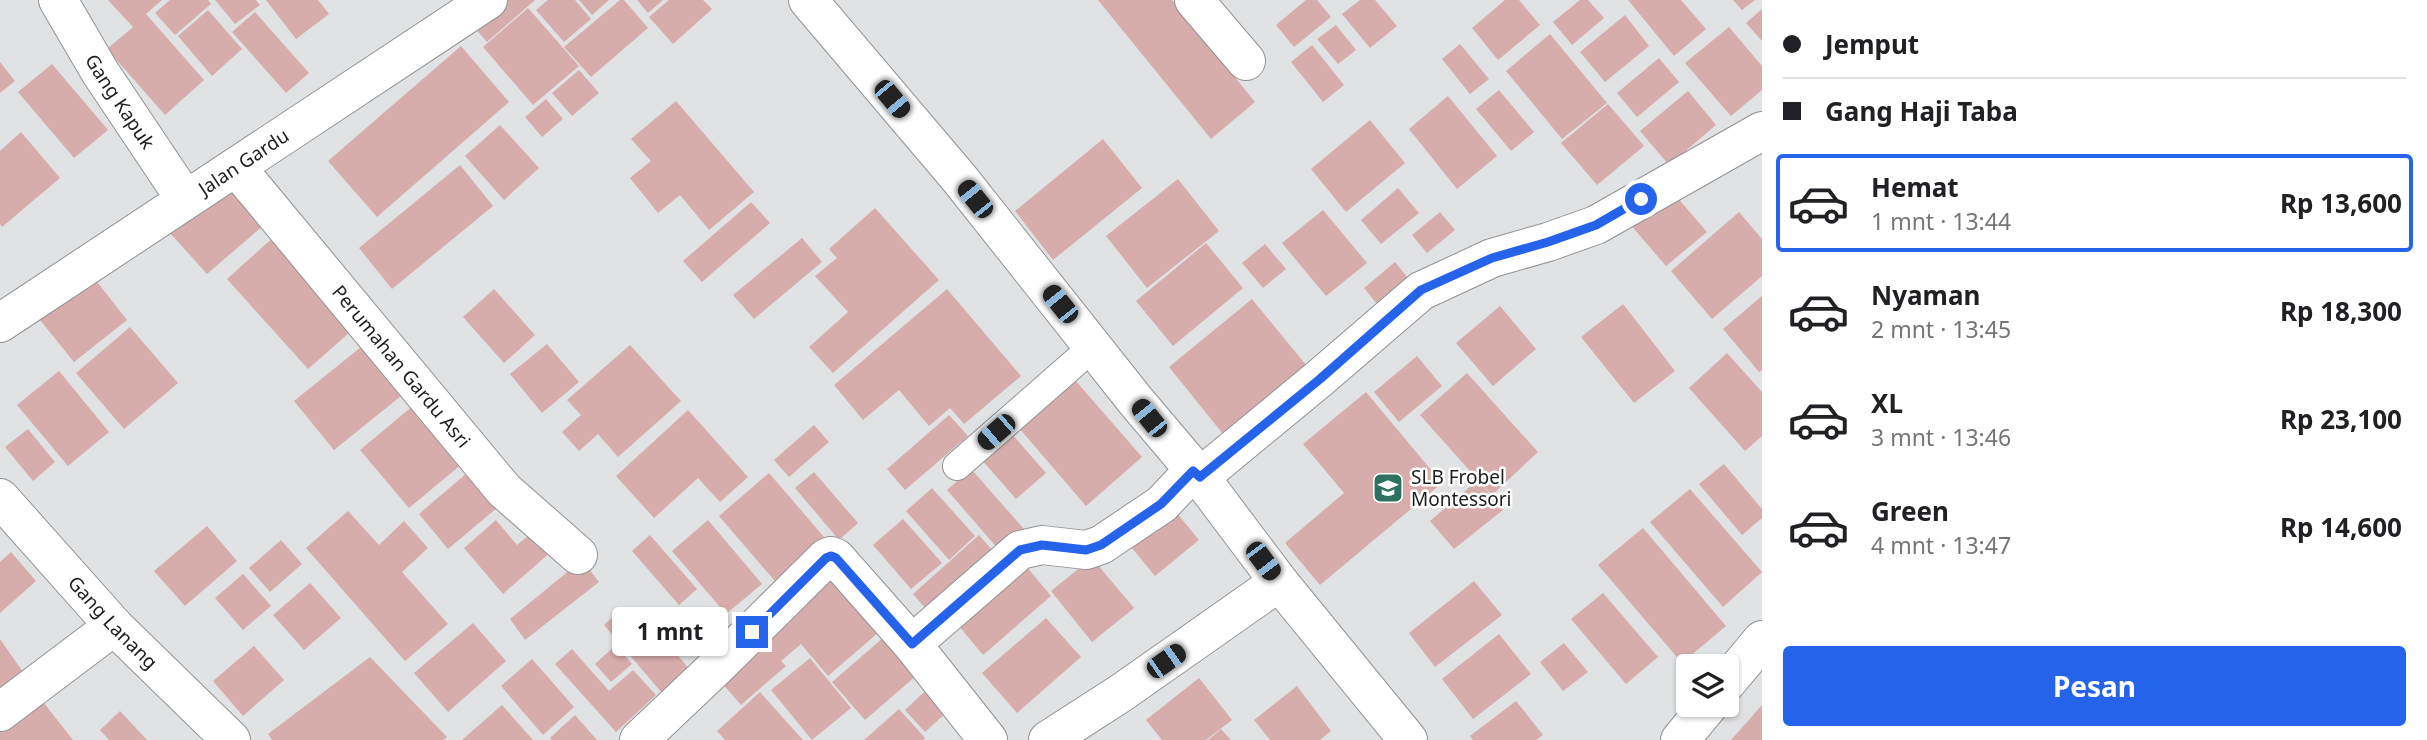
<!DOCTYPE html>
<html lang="id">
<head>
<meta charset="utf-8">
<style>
	body { margin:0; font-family:"Noto Sans",sans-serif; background:#f2f2f2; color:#202124; height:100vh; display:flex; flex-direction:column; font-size:26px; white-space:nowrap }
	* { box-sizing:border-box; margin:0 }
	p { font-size:23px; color:#757577 }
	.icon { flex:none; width:38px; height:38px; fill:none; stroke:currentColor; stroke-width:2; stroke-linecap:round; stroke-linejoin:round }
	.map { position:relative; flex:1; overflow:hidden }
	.details { display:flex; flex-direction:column; background:#fff; width:665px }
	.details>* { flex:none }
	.hud { display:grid; align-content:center; height:154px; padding:0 21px; background:#fff }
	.tools { position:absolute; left:1676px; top:654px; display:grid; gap:14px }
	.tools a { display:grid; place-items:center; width:63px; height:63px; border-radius:7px; background:#fff; box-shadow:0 2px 5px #0004; font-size:35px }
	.end { position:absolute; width:32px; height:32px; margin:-16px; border:9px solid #2563eb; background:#fff; box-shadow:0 0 0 4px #fff }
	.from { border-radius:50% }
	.bubble { position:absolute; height:49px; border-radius:7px; background:#fff; box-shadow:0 2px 5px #0004; font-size:23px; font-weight:700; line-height:49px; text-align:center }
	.car { position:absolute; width:21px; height:42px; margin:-21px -10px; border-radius:9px; box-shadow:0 0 5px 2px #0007; background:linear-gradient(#222 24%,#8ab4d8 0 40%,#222 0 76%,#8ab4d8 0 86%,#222 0) }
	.hud b { display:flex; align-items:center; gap:24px; height:66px; font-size:26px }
	.hud b+b { border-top:2px solid #e0e0e0 }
	.hud i { width:18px; height:18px; background:#202124 }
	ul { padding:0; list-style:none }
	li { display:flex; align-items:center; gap:21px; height:98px; margin:0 14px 10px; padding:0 7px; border:4px solid transparent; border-radius:7px }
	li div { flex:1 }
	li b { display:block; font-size:26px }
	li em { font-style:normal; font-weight:700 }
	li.active { border-color:#2563eb }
	li>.icon { width:63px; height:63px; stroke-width:1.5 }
	.action { display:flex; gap:14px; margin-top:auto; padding:14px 21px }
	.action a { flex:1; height:80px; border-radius:7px; background:#2563eb; color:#fff; font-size:28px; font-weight:700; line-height:80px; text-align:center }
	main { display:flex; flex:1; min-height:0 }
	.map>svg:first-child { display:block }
</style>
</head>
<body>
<main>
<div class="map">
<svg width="1762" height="740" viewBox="0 0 1762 740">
	<rect width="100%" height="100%" fill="#e1e2e3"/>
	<!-- building -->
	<g fill="#d7adab">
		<path d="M108,0H162L146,14L204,80L165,115L107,49L133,27Z"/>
		<path d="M170,0H208L211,4L175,35L155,13Z"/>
		<path d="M215,0H256L260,5L235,24Z"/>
		<path d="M266,0H318L329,14L296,39Z"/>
		<path d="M503,0H535L487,42L473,26Z"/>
		<path d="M548,0H575L591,19L564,42L536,10Z"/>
		<path d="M579,0H609L592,15Z"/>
		<path d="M620,0H624L648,28L591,77L564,47Z"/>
		<path d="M637,0H663L648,13Z"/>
		<path d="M669,0H703L712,9L673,44L649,17Z"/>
		<path d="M1098,0H1172L1255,102L1211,139Z"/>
		<path d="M1306,0H1317L1331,17L1294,47L1276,25Z"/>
		<path d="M1360,0H1375L1397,26L1370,48L1342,14Z"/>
		<path d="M1505,0H1519L1540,25L1498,60L1472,28Z"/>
		<path d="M1580,0H1588L1604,18L1572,45L1553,22Z"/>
		<path d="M1628,0H1681L1706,29L1674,56Z"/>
		<path d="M1733,0H1755L1742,10Z"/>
		<path d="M528,8L579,66L533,105L483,47Z"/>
		<path d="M1762,9V41L1746,23Z"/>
		<path d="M208,10L242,49L212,76L178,36Z"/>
		<path d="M255,12L309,73L286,93L232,32Z"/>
		<path d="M1625,15L1649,46L1605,82L1580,52Z"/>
		<path d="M1336,25L1356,50L1338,64L1317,39Z"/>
		<path d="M1729,27L1762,66V90L1731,116L1685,63Z"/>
		<path d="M1550,34L1607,103L1562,139L1506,71Z"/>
		<path d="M1460,44L1489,79L1470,94L1442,59Z"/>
		<path d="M1312,45L1344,85L1323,102L1291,62Z"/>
		<path d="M461,46L509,102L377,217L328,161Z"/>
		<path d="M1659,58L1679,82L1637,117L1617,93Z"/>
		<path d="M0,62L15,81L0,93Z"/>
		<path d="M52,64L108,130L74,158L18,92Z"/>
		<path d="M579,70L599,93L572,116L552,93Z"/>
		<path d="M1499,90L1534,132L1511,151L1476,109Z"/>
		<path d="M1688,91L1716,125L1669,165L1640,131Z"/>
		<path d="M1448,96L1497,156L1457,189L1409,129Z"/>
		<path d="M546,99L563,119L542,137L525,117Z"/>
		<path d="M676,101L754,192L709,230L680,195L658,213L630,178L651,161L631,139Z"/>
		<path d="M1608,104L1644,146L1597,185L1561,143Z"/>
		<path d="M1370,120L1405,163L1346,212L1311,169Z"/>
		<path d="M500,125L539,168L504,200L465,156Z"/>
		<path d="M21,132L60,178L2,227L0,224V151Z"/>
		<path d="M1103,139L1142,188L1053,260L1015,211Z"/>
		<path d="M460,165L493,206L392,289L359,248Z"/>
		<path d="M1178,179L1219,231L1147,288L1106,236Z"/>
		<path d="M228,183L264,225L207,274L170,233Z"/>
		<path d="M1398,188L1419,213L1381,244L1361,220Z"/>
		<path d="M1669,188L1707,232L1666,266L1628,222Z"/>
		<path d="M751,202L770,223L702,282L683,261Z"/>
		<path d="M875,208L939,280L833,373L809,347L848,312L815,276L837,258L829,249Z"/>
		<path d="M1323,210L1367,263L1326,296L1282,243Z"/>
		<path d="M1440,212L1455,230L1427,253L1412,235Z"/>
		<path d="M1739,212L1762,239V276L1712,319L1671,271Z"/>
		<path d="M276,235L357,326L308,369L227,279Z"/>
		<path d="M802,238L822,262L754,319L733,295Z"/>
		<path d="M1206,243L1243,288L1173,346L1136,301Z"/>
		<path d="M1265,244L1286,269L1263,288L1242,263Z"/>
		<path d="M1395,262L1412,283L1381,309L1364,288Z"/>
		<path d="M94,278L127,320L74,362L40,320Z"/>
		<path d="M494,289L535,335L504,363L463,317Z"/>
		<path d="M947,289L1021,376L964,424L950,408L929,426L899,390L863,420L834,385Z"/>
		<path d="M1762,296V370L1759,372L1723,329Z"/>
		<path d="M1252,299L1311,371L1227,439L1169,367Z"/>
		<path d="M1623,304L1675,371L1634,403L1581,337Z"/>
		<path d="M1500,306L1536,349L1493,386L1456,343Z"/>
		<path d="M130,327L178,383L124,429L76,373Z"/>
		<path d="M547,344L579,382L542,413L510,374Z"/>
		<path d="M630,345L681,401L618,457L598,434L579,451L562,432L581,415L567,400Z"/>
		<path d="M361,347L401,396L334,450L294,401Z"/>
		<path d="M1727,353L1762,392V436L1745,451L1689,388Z"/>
		<path d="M1417,356L1442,386L1399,422L1374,392Z"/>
		<path d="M59,371L109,432L68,466L17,405Z"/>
		<path d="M1467,373L1538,452L1492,495L1482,485L1503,510L1454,549L1430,521L1478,480L1420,415Z"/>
		<path d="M1075,380L1142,457L1086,506L1019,428Z"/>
		<path d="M1366,392L1442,483L1320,585L1285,543L1344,493L1303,444Z"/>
		<path d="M414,405L463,463L409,508L360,450Z"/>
		<path d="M688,410L748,477L720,502L698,478L654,518L616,476Z"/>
		<path d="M949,415L968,436L905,490L887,469Z"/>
		<path d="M814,425L829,442L789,477L774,460Z"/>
		<path d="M28,429L55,462L33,481L5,447Z"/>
		<path d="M1011,433L1046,473L1016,499L981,459Z"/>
		<path d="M1724,464L1762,509V518L1742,535L1699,484Z"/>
		<path d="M474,467L504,502L448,549L419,514Z"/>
		<path d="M971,469L1024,529L1000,551L947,490Z"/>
		<path d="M814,472L858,523L839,540L795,488Z"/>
		<path d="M769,473L830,544L780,587L719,516Z"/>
		<path d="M932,488L975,536L949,560L906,511Z"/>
		<path d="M1690,489L1762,572L1723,607L1650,522Z"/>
		<path d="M1171,506L1199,540L1155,576L1127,542Z"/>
		<path d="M348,511L379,545L404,521L428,548L402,572L448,624L405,661L306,548Z"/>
		<path d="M903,519L942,563L911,589L873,545Z"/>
		<path d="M496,520L517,545L535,530L552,551L503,594L464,548Z"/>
		<path d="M708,520L762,584L726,614L672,551Z"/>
		<path d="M207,526L237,561L185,606L154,571Z"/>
		<path d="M1643,528L1726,626L1682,663L1598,565Z"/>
		<path d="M650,535L697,589L679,605L632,551Z"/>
		<path d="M979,535L992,550L926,609L913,594Z"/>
		<path d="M281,540L302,564L270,592L249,568Z"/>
		<path d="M11,552L36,581L0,613V562Z"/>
		<path d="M1092,558L1134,608L1092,642L1051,591Z"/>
		<path d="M582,560L599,582L525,640L510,619Z"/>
		<path d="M1021,560L1051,596L983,655L953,619Z"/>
		<path d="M840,573L886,626L828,676L801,644L781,661L786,666L741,705L721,682L763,639Z"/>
		<path d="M243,574L271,606L243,630L215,598Z"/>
		<path d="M1474,581L1502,615L1435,667L1409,633Z"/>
		<path d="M310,583L341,618L304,650L273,615Z"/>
		<path d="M1603,593L1658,657L1626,684L1571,619Z"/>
		<path d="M621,610L655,650L666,641L690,670L662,693L604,625Z"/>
		<path d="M1046,618L1081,657L1017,713L982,673Z"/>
		<path d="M473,623L506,661L448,712L414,673Z"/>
		<path d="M891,631L924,669L865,720L832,682Z"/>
		<path d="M1499,634L1531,674L1473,719L1442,679Z"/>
		<path d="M0,639L30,682L0,700Z"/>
		<path d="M1564,643L1588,672L1563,691L1540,662Z"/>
		<path d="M616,645L632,664L611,682L595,664Z"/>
		<path d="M254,646L284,680L243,716L213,681Z"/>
		<path d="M572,649L609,691L633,670L656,695L616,732L555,664Z"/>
		<path d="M370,657L447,737L443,740H272L268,734Z"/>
		<path d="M810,658L851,708L812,740L771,690Z"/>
		<path d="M532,659L574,707L543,735L501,686Z"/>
		<path d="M1199,678L1232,720L1206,740H1162L1146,720Z"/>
		<path d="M937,680L957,703L925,732L905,710Z"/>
		<path d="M1297,686L1331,731L1320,740H1270L1254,720Z"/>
		<path d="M760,692L803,740H725L717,731Z"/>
		<path d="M40,698L73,740H0V729Z"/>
		<path d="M1516,701L1543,735L1536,740H1473L1470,736Z"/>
		<path d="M502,705L533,740H462Z"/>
		<path d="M1762,705V740H1731Z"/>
		<path d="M899,709L925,738L923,740H864Z"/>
		<path d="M120,711L147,740H109L100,730Z"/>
		<path d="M575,715L597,740H552L550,738Z"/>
		<path d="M1221,729L1231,740H1208Z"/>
	</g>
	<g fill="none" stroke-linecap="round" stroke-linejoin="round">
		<!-- lane casing -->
		<g stroke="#919293" stroke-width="30">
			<path id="lane" d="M957,466L1094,346"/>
		</g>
		<!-- street casing -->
		<g stroke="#919293" stroke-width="40">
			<g id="street">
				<path id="s1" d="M58,0L100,72L185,199"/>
				<path d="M808,0L959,178L1135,400L1200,477L1279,582L1408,740"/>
				<path d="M1194,0L1246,61"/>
				<path id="s2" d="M236,167L504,490L578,555"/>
				<path d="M1200,477L1320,378L1421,291L1492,258L1548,242L1596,225L1762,131"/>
				<path id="s3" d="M0,498L114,626L231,740"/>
				<path d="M912,644L1020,550L1042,545L1086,550L1101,545L1162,504L1193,471"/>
				<path d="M1727,682L1762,640"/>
				<path d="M0,712L114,626"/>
				<path d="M639,740L715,668L826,558L831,556L836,558L912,644L988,740"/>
				<path d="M1048,740L1121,693L1279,582"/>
				<path d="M1680,740L1709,705"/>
			</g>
		</g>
		<!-- secondary casing -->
		<g stroke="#919293" stroke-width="40">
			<g id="secondary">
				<path id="s4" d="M0,323L488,0"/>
			</g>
		</g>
		<!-- lane -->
		<use href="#lane" stroke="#fff" stroke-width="28"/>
		<!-- street -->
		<use href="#street" stroke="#fff" stroke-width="38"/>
		<!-- secondary -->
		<use href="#secondary" stroke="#fff" stroke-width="38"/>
	</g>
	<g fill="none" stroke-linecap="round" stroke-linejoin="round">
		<!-- route -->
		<path stroke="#2563eb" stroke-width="9" d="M752,632L826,558L831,556L836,558L912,644L1020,550L1042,545L1086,550L1101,545L1161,504L1193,471L1200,477L1320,379L1421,290L1492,258L1548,242L1596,225L1641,199"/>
	</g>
	<!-- icons -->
	<defs>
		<g id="school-square" transform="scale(1.575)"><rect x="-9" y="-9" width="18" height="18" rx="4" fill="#2f7160" stroke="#fff"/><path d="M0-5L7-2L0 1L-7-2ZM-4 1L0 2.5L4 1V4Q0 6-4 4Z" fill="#fff"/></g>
	</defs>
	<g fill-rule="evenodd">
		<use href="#school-square" x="1388" y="488"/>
	</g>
	<g text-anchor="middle" stroke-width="5" stroke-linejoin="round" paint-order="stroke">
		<!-- street labels -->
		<g font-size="19" fill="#1c1d1d" stroke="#fff">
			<text dy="7" stroke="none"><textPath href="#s1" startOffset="119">Gang Kapuk</textPath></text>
			<text dy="7" stroke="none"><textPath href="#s4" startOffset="292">Jalan Gardu</textPath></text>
			<text dy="7" stroke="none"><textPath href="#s2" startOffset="259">Perumahan Gardu Asri</textPath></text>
			<text dy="7" stroke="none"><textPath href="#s3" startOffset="168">Gang Lanang</textPath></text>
		</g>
		<!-- poi labels -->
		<g font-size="19" fill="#1c1d1d" stroke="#fff" text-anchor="start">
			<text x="1411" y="484">SLB Frobel<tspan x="1411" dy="22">Montessori</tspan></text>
		</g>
	</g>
</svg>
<div class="tools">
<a><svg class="icon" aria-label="layers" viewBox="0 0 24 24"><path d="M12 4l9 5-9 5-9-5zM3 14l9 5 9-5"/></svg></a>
</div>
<i class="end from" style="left:1641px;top:199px"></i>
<i class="end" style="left:752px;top:632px"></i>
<div class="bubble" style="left:612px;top:607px;width:116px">1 mnt</div>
<i class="car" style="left:892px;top:99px;rotate:140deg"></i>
<i class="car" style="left:975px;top:199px;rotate:321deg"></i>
<i class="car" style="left:1060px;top:304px;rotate:321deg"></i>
<i class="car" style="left:1149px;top:418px;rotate:321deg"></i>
<i class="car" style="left:996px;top:432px;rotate:229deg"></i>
<i class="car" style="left:1263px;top:561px;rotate:143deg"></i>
<i class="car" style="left:1166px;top:661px;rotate:55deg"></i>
</div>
<section class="details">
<div class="hud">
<b><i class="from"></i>Jemput</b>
<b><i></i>Gang Haji Taba</b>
</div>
<ul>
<li class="active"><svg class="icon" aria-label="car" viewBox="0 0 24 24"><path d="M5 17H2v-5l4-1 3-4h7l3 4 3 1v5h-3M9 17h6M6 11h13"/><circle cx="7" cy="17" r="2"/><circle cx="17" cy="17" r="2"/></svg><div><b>Hemat</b><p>1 mnt · 13:44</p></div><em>Rp 13,600</em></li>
<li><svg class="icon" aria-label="car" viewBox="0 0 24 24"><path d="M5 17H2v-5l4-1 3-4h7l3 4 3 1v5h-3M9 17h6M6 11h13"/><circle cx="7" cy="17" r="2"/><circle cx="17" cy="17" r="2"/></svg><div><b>Nyaman</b><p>2 mnt · 13:45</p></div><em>Rp 18,300</em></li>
<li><svg class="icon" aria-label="car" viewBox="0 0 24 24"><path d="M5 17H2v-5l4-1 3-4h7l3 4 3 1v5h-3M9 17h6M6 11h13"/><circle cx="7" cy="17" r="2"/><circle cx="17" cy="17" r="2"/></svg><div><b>XL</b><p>3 mnt · 13:46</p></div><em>Rp 23,100</em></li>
<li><svg class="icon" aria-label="car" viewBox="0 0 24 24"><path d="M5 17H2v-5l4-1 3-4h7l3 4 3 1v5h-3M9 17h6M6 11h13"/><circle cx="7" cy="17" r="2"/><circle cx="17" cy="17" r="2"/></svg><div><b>Green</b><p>4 mnt · 13:47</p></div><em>Rp 14,600</em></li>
</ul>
<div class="action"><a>Pesan</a></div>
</section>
</main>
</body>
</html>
